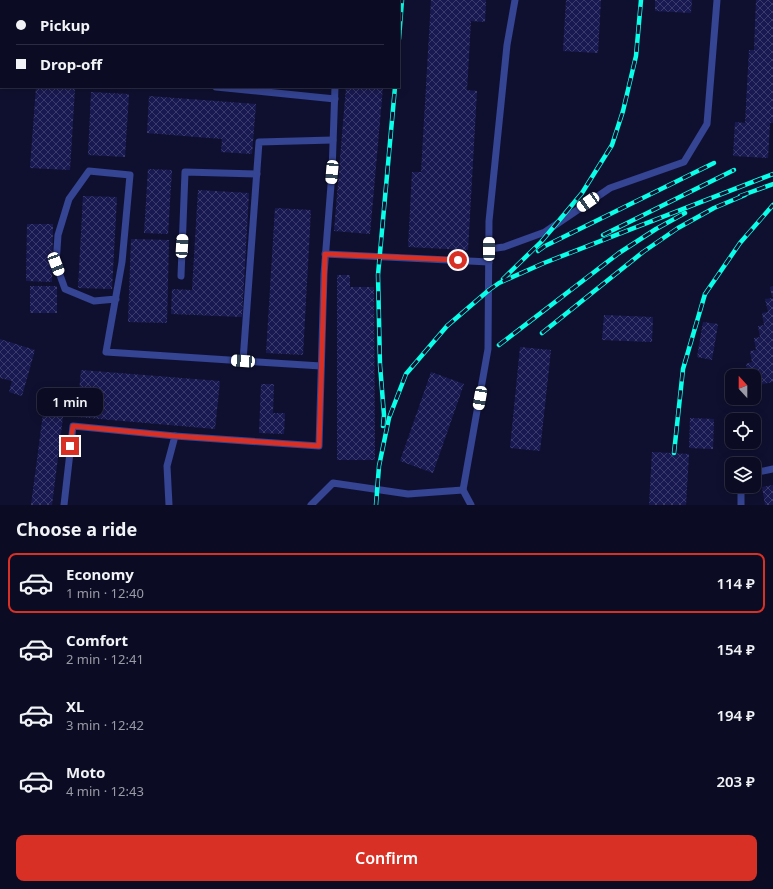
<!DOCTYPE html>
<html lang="en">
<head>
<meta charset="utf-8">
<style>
	body { margin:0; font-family:"Noto Sans",sans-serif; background:#191a30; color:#f1f3f6; height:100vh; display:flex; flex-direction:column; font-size:15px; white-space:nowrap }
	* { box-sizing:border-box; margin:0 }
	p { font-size:13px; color:#9a9ba6 }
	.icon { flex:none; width:22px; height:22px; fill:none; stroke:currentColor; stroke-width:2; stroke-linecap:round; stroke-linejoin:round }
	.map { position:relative; height:505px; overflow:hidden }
	.details { display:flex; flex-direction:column; background:#0b0c23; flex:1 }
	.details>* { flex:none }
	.hud { position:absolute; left:0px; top:0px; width:400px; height:88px; box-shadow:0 2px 10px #0003,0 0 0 1px #2b2c41; display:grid; align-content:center; height:88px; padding:0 16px; background:#0b0c23 }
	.needle { width:26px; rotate:339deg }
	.controls { position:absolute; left:725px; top:369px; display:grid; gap:8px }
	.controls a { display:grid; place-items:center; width:36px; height:36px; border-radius:8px; background:#0b0c23; box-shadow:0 2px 10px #0003,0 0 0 1px #2b2c41; font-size:20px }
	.end { position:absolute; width:18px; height:18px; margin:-9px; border:5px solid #d93025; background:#fff; box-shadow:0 0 0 2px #fff }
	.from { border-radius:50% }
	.bubble { position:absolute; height:28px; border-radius:8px; background:#0b0c23; box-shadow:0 2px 10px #0003,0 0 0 1px #2b2c41; font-size:13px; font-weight:600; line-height:28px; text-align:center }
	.car { position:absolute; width:12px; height:24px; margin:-12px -6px; border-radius:5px; box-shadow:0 0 3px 1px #0007; background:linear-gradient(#fff 24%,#345 0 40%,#fff 0 76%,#345 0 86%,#fff 0) }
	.hud b { display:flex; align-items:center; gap:14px; height:38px; font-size:15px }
	.hud b+b { border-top:1px solid #2b2c41 }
	.hud i { width:10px; height:10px; background:#f1f3f6 }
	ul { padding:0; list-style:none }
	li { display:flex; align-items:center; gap:12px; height:60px; margin:0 8px 6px; padding:0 8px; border:2px solid transparent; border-radius:8px }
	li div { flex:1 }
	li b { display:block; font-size:15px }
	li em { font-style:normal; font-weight:600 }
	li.selected { border-color:#d93025 }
	li>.icon { width:36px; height:36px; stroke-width:1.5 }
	h2 { padding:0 16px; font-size:18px; line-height:48px }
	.button { display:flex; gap:8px; margin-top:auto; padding:8px 16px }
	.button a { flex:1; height:46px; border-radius:8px; background:#d93025; color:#fff; font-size:16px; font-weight:600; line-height:46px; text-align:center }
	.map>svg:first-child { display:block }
</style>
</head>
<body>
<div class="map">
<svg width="773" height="505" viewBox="0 0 773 505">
	<defs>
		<pattern id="building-cross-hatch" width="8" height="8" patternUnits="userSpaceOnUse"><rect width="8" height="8" fill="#191952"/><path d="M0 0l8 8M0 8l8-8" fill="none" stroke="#3a3a6c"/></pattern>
	</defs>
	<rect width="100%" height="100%" fill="#0f102f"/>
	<!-- building -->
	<g fill="url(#building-cross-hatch)">
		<path d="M431,0H486L485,22L471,21L467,90L477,91L468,250L408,247L412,172H421Z"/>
		<path d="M566,0H601L598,53L563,51Z"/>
		<path d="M655,0H692L691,13L655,11Z"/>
		<path d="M756,0H773V123H770L768,158L733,156L735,122L745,123L749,50H754Z"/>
		<path d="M36,87L75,89L70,170L30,168Z"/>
		<path d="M346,87H383L370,234L334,231Z"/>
		<path d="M91,92L129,94L125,157L88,155Z"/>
		<path d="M149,96L256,104L252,154L221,152L222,139L147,133Z"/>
		<path d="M148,169L172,170L168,234L144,233Z"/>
		<path d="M198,190L249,193L242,317L171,314L172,289L192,290Z"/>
		<path d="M83,196L117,197L112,289L78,288Z"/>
		<path d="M275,208L311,210L303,355L266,353Z"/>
		<path d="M27,224H53L52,282L26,281Z"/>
		<path d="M131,239L169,240L167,323L128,322Z"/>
		<path d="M337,275H350V287H374L375,460H337Z"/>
		<rect x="30" y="286" width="27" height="27"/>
		<path d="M773,286V297H772L770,287Z"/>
		<path d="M773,298V382L754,386V376L743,375L748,374L746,364L752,362L750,351L756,350L754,338L760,337L758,326L764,325L762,313L768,312L765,299Z"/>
		<path d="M604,315L653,317L652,342L602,340Z"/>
		<path d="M703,322L718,324L712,360L697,357Z"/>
		<path d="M0,339L35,350L22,396L9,392L12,381L0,378Z"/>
		<path d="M520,347L551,350L540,451L510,448Z"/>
		<path d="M81,370L220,381L215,429L77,417Z"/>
		<path d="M431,372L464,384L433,473L400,461Z"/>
		<path d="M261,384H274L273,413H285L284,434L259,433Z"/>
		<path d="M43,414L63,417L52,505H31Z"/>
		<path d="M690,418L714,419L713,449L689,448Z"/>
		<path d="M652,452L689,454L686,505H649Z"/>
		<path d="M773,485V505H765L762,487Z"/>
	</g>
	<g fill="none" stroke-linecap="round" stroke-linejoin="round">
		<!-- service -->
		<g stroke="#354493" stroke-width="7">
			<path d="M152,1V0"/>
			<path d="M339,1V0"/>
			<path d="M216,87L335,99"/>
			<path d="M489,249L504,247L545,232L610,188L684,162L707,124L717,0"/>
			<path d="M325,254L489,262"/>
			<path d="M181,276L185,172L257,174"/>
			<path d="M116,299L94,301L65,289L56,264L58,235L69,199L89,171L130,175L122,262L106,352L321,366"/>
			<path d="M243,361L259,142L333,140"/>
			<path d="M175,436L319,446L324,274L332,172L335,87"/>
			<path d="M754,476L758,472L773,469"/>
			<path d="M64,505L73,426L175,436L167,466L169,505"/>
			<path d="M311,505L333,483L408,494L463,490"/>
			<path d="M471,505L463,490L488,349L489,221L507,45L515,0"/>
			<path d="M741,505V488L743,486"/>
		</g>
		<!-- rail casing -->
		<g stroke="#09ffe8" stroke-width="4.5">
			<g id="rail">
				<path d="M399,39L402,0"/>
				<path d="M740,196L773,184"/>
				<path d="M603,235L734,170"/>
				<path d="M538,251L545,246L714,163"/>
				<path d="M503,279L541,242L582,193L612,145L623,111L636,56L641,0"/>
				<path d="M542,333L643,252L678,228L714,208L745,195"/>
				<path d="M499,345L619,253L656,229L685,213"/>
				<path d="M383,426L384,415L380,365L378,275L395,87"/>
				<path d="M674,453L683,369L705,294L740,243L773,205"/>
				<path d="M376,505L379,466L389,418L406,374L447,326L489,290L499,283L544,263L773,174"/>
			</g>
		</g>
		<!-- rail -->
		<use href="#rail" stroke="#0f102f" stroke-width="3" stroke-dasharray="9" stroke-linecap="butt"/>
	</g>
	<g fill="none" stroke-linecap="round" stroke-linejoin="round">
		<!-- route -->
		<path stroke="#d93025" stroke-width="5" d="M70,446L73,426L175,436L319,446L325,254L458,260"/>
	</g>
</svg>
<div class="controls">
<a><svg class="needle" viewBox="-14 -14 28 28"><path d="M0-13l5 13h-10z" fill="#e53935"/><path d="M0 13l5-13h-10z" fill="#9a9ba6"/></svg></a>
<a><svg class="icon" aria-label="locate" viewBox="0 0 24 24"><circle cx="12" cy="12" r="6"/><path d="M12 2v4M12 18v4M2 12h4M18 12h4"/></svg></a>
<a><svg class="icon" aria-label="layers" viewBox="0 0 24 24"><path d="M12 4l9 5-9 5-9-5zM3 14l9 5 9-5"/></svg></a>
</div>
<i class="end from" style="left:458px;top:260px"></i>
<i class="end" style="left:70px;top:446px"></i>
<div class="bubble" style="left:37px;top:388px;width:66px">1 min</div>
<i class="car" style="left:332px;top:172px;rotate:185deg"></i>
<i class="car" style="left:588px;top:202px;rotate:236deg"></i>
<i class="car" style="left:182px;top:246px;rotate:3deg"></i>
<i class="car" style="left:489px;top:249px;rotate:0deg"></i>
<i class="car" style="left:56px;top:264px;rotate:159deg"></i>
<i class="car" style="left:243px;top:361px;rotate:274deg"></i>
<i class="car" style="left:480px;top:398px;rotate:190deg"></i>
<div class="hud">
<b><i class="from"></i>Pickup</b>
<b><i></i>Drop-off</b>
</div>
</div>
<section class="details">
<h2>Choose a ride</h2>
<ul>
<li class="selected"><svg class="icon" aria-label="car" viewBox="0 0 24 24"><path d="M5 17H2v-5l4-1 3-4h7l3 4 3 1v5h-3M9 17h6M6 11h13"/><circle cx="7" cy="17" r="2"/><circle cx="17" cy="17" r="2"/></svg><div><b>Economy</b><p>1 min · 12:40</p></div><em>114 ₽</em></li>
<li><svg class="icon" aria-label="car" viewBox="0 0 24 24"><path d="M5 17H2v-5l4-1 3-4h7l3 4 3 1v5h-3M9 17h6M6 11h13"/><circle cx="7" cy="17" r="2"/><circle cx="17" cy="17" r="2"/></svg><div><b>Comfort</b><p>2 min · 12:41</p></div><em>154 ₽</em></li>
<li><svg class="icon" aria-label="car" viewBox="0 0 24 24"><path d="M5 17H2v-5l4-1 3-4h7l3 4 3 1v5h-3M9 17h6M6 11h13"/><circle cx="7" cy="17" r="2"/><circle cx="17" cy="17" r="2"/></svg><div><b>XL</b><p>3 min · 12:42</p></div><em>194 ₽</em></li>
<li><svg class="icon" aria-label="car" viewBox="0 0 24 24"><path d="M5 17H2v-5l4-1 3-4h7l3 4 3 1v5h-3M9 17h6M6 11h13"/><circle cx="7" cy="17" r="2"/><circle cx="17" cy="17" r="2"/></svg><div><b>Moto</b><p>4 min · 12:43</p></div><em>203 ₽</em></li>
</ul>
<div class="button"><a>Confirm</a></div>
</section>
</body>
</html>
